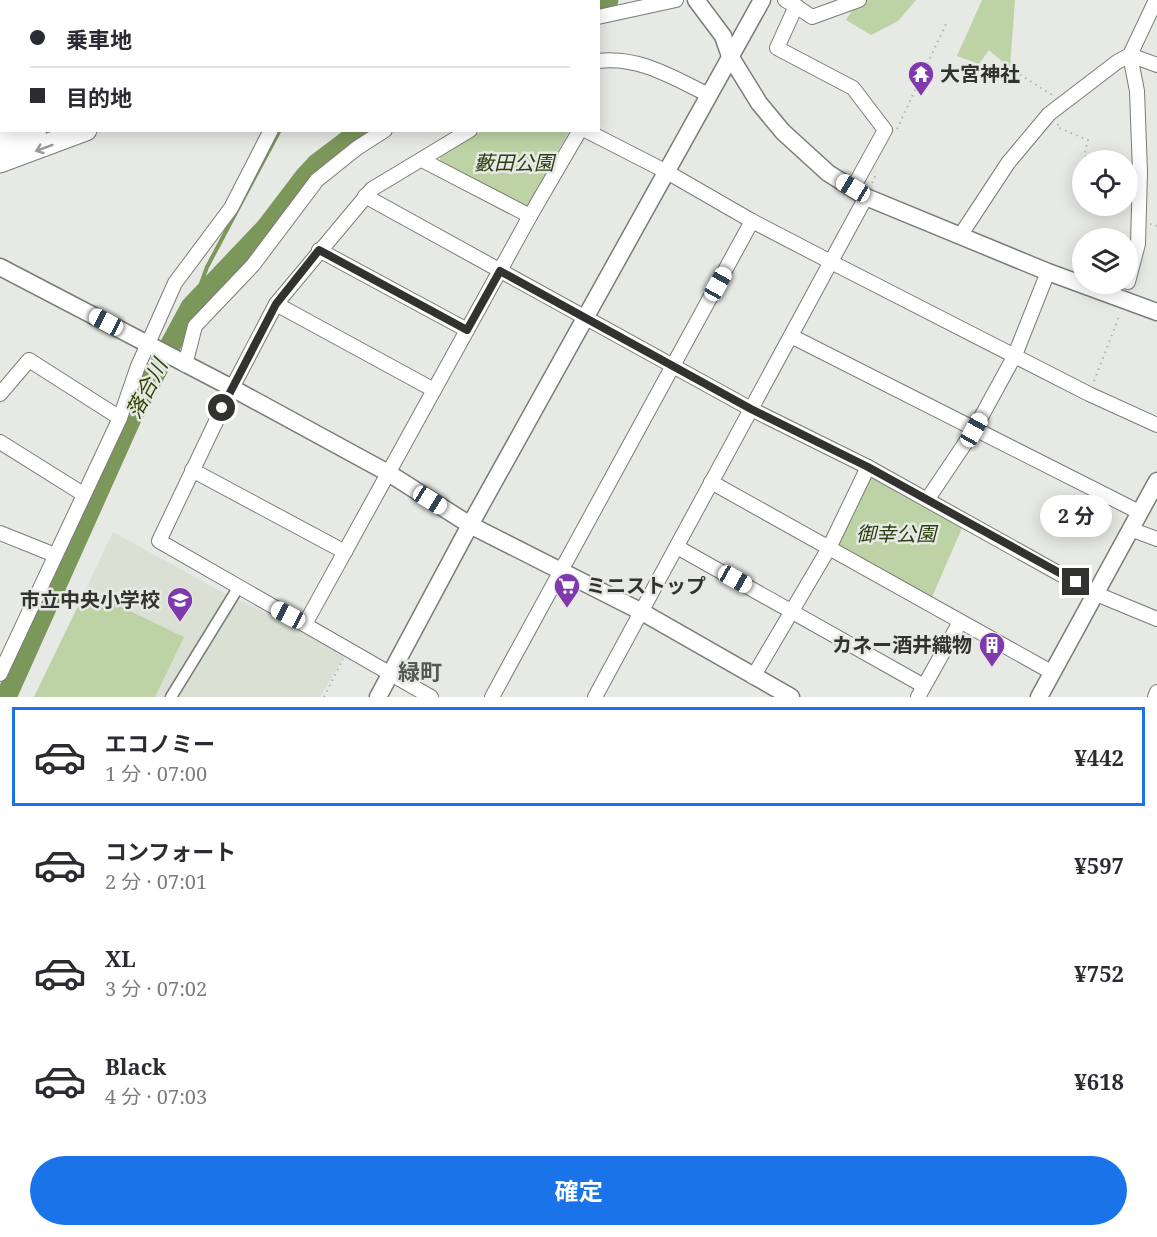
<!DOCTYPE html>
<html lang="ja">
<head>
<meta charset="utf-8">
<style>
	body { margin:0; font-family:"Noto Serif","Noto Sans JP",serif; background:#f2f2f3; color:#2b2b33; height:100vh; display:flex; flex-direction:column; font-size:22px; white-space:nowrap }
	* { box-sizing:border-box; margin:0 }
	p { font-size:20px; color:#7c7c81 }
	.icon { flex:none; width:33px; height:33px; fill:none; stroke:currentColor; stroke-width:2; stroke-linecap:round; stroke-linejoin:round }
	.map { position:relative; height:697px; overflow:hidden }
	.sheet { display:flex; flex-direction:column; background:#fff; flex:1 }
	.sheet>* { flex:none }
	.top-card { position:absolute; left:0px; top:0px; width:600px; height:132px; box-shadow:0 3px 15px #0003; display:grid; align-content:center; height:132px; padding:0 30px; background:#fff }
	.fabs { position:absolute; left:1072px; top:150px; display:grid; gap:12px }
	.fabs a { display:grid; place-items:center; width:66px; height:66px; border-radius:50%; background:#fff; box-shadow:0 3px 15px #0003; font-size:30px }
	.end { position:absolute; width:27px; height:27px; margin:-14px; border:8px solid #323331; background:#fff; box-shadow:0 0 0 3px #fff }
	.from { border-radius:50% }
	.bubble { position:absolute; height:42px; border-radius:21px; background:#fff; box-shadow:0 3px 15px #0003; font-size:20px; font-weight:700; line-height:42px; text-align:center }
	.car { position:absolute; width:18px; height:36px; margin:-18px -9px; border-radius:8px; box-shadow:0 0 4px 2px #0007; background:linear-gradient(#fff 24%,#345 0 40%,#fff 0 76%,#345 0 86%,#fff 0) }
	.top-card b { display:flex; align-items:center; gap:21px; height:57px; font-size:22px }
	.top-card b+b { border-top:2px solid #e1e1e2 }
	.top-card i { width:15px; height:15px; background:#2b2b33 }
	ul { padding:10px 0 0; list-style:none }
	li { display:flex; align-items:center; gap:18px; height:99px; margin:0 12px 9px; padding:0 18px; border:3px solid transparent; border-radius:0px }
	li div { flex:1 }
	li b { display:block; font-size:22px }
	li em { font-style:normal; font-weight:700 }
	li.selected { border-color:#1a73e8 }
	li>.icon { width:54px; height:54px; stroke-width:1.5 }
	.primary-button { display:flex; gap:12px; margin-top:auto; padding:12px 30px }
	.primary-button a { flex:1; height:69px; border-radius:36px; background:#1a73e8; color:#fff; font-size:24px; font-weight:700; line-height:69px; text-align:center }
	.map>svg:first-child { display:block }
</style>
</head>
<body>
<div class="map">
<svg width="1157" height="697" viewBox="0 0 1157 697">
	<rect width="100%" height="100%" fill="#e7e9e5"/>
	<!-- built -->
	<path fill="#dae0d4" d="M113,532L233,598L349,649L320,697H34Z"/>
	<!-- green -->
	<g fill="#bdd3a5">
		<path d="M859,0H916L898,21L871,35L846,20Z"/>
		<path d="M982,0H1015L1010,68L989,50L979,64L957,56Z"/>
		<path d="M482,131H569L528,208L440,162V155Z"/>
		<path d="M868,467L965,521L929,604L829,548Z"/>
		<path d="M86,590L184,637L155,697H34Z"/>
	</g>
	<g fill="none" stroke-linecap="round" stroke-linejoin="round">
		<!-- stream -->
		<path stroke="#7b975a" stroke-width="4" d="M194,303L207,267L280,130"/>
		<!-- river -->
		<g stroke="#7b975a" stroke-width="21">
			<path d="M598,2L608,0"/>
			<path d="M6,697L133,414L191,307L266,228L304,178L317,164L362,130"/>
		</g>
		<!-- pedestrian casing -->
		<g stroke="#7a7c78" stroke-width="13">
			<path id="pedestrian" d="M171,697L238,588"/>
		</g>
		<!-- minor casing -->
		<g stroke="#7a7c78" stroke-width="16">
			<g id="minor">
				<path d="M785,0L796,6L777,48L853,88L885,130L853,188"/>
				<path d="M233,2V0"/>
				<path d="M796,6L812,17L859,0"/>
				<path d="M598,17L676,0"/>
				<path d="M598,61C640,56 673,78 709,95"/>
				<path d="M585,130L667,172L752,221L831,262L1089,394L1157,425"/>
				<path d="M422,160L530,216"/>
				<path d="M365,196L751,409L868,467L1094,593L1157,619"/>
				<path d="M960,236L1008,163L1049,114L1117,62L1130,55L1157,65"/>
				<path d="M319,250L467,330"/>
				<path d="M1128,282L1138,244L1140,172L1137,91L1130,55L1156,0"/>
				<path d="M276,304L434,390"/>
				<path d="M791,336L1139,512"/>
				<path d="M185,365L195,326L253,265L317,180L357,148L385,130"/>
				<path d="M0,394L29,360L120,418"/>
				<path d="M0,442L83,494"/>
				<path d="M192,470L345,552"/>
				<path d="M711,482L1053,673"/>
				<path d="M927,500L974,430L1015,355L1048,272"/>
				<path d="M1130,529L1157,539"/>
				<path d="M0,533L55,555"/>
				<path d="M677,547L924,686"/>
				<path d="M305,624L530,216L580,130"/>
				<path d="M0,674L120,418L138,366L175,283L231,208L271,130"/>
				<path d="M753,677L829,548L868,467"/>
				<path d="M431,697L159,541L232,388L276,304L372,189L470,130"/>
				<path d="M492,697L752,221"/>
				<path d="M595,697L866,197"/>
				<path d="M918,697L960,622"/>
				<path d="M1155,697L1157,692"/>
			</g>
		</g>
		<!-- tertiary casing -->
		<g stroke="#7a7c78" stroke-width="19">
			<g id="tertiary">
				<path d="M696,0L723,36L730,56L759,103L783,132L828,173L866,197L1048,272L1157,312"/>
				<path d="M0,267L232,388L390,474L470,525L642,612L791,697"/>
				<path d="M378,697L470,525L762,0"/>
				<path d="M1039,697L1157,481"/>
			</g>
		</g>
		<!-- trunk casing -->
		<g stroke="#7a7c78" stroke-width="23">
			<g id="trunk">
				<path d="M333,2L336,0"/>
				<path d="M383,2L386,0"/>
				<path d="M0,143L36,130"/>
				<path d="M0,162L86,130"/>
			</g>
		</g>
		<!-- path -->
		<g stroke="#b0b2ae" stroke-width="2" stroke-dasharray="1.5 4.5" stroke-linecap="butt">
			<path d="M1010,68L1052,95"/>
			<path d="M1058,124L1057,127L1088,140L1084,156L1100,160"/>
			<path d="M897,129L946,24"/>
			<path d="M872,183L877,172"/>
			<path d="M1150,224L1157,226"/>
			<path d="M1094,381L1120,314"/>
			<path d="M324,697L343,659"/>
		</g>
		<!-- pedestrian -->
		<use href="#pedestrian" stroke="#fff" stroke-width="10"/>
		<!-- minor -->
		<use href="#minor" stroke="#fff" stroke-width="14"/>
		<!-- tertiary -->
		<use href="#tertiary" stroke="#fff" stroke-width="16"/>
		<!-- trunk -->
		<use href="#trunk" stroke="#fff" stroke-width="21"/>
	</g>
	<!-- one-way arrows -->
	<defs><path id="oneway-shaft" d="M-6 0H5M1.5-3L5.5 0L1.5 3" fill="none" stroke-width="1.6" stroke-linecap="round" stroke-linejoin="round" transform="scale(1.5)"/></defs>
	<use stroke="#989998" href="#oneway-shaft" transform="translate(44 148) rotate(160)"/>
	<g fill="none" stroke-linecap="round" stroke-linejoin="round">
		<!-- route -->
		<path stroke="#323331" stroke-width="8" d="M222,408L276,304L319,250L467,330L500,271L751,409L868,467L1076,582"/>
	</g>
	<!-- icons -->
	<defs>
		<g id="temple-pin" transform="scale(1.35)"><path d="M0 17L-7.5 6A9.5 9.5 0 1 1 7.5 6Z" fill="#7e39ad" stroke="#e7e9e5"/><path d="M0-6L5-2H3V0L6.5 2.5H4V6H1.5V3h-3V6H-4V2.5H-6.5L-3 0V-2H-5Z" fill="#fff"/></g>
		<g id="supermarket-pin" transform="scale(1.35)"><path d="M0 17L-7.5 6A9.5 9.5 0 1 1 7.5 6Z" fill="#7e39ad" stroke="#e7e9e5"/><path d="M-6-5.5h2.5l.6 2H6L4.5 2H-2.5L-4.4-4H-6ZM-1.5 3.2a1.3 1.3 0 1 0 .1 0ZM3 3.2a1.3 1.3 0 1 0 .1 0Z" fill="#fff"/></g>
		<g id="school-pin" transform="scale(1.35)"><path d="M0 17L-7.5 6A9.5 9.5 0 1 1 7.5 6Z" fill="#7e39ad" stroke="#e7e9e5"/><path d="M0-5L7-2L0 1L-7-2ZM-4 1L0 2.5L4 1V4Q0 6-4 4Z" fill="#fff"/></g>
		<g id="building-pin" transform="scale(1.35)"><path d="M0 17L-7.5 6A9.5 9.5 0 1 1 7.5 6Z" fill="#7e39ad" stroke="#e7e9e5"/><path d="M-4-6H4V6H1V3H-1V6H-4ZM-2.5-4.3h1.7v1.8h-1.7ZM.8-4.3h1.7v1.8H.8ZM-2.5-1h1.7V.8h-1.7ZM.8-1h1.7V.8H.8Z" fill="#fff"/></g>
	</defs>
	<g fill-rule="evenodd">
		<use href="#temple-pin" x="921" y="74"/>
		<use href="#supermarket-pin" x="567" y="586"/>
		<use href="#school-pin" x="180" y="600"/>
		<use href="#building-pin" x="992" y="645"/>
	</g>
	<g text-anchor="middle" stroke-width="5" stroke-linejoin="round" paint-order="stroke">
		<!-- poi labels -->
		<g font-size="20" font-weight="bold" fill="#323331" stroke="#e7e9e5" text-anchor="start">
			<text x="940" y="81">大宮神社</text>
			<text x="586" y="593">ミニストップ</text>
			<text x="160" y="607" text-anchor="end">市立中央小学校</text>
			<text x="972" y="652" text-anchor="end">カネー酒井織物</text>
		</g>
		<!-- park labels -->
		<g font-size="20" font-style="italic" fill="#2b3e10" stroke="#e7e9e5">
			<text x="514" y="170">藪田公園</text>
			<text x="896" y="541">御幸公園</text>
		</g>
		<!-- water labels -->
		<g font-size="21" font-style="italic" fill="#2e4600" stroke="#e7e9e5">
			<text transform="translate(147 389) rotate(-62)" y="7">落合川</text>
		</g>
		<!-- quarter labels -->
		<g font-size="22" font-weight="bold" fill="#565854" stroke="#e7e9e5">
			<text x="420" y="680">緑町</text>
		</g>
	</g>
</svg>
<div class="fabs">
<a><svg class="icon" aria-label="locate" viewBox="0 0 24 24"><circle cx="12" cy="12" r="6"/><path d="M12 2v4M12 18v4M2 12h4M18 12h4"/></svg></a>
<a><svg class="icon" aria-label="layers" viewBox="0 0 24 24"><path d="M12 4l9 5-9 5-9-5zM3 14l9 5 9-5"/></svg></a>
</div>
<i class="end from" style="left:222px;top:408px"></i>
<i class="end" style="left:1076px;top:582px"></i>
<div class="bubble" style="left:1040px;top:495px;width:72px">2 分</div>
<i class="car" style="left:853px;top:188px;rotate:301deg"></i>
<i class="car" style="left:718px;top:284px;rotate:29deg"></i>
<i class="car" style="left:106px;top:322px;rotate:298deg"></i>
<i class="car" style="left:974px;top:430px;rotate:29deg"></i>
<i class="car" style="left:430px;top:500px;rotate:122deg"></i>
<i class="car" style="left:735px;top:579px;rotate:119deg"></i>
<i class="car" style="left:288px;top:615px;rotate:298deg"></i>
<div class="top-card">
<b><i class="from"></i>乗車地</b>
<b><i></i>目的地</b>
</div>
</div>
<section class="sheet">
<ul>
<li class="selected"><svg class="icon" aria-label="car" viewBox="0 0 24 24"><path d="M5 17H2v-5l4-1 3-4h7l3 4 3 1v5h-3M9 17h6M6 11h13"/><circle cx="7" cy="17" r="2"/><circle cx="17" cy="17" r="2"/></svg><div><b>エコノミー</b><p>1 分 · 07:00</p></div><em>¥442</em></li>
<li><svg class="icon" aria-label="car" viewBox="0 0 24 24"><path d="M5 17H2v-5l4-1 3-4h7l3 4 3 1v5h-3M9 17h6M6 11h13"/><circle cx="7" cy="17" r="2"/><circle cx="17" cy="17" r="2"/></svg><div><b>コンフォート</b><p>2 分 · 07:01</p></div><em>¥597</em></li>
<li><svg class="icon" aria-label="car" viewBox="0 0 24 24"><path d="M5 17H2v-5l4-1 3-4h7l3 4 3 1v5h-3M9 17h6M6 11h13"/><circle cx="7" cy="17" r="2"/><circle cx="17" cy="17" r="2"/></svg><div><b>XL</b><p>3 分 · 07:02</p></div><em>¥752</em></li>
<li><svg class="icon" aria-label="car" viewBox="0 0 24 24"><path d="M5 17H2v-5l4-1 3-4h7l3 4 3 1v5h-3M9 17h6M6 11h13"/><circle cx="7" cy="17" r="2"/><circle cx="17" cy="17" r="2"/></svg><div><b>Black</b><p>4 分 · 07:03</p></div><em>¥618</em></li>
</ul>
<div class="primary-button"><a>確定</a></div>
</section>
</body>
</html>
